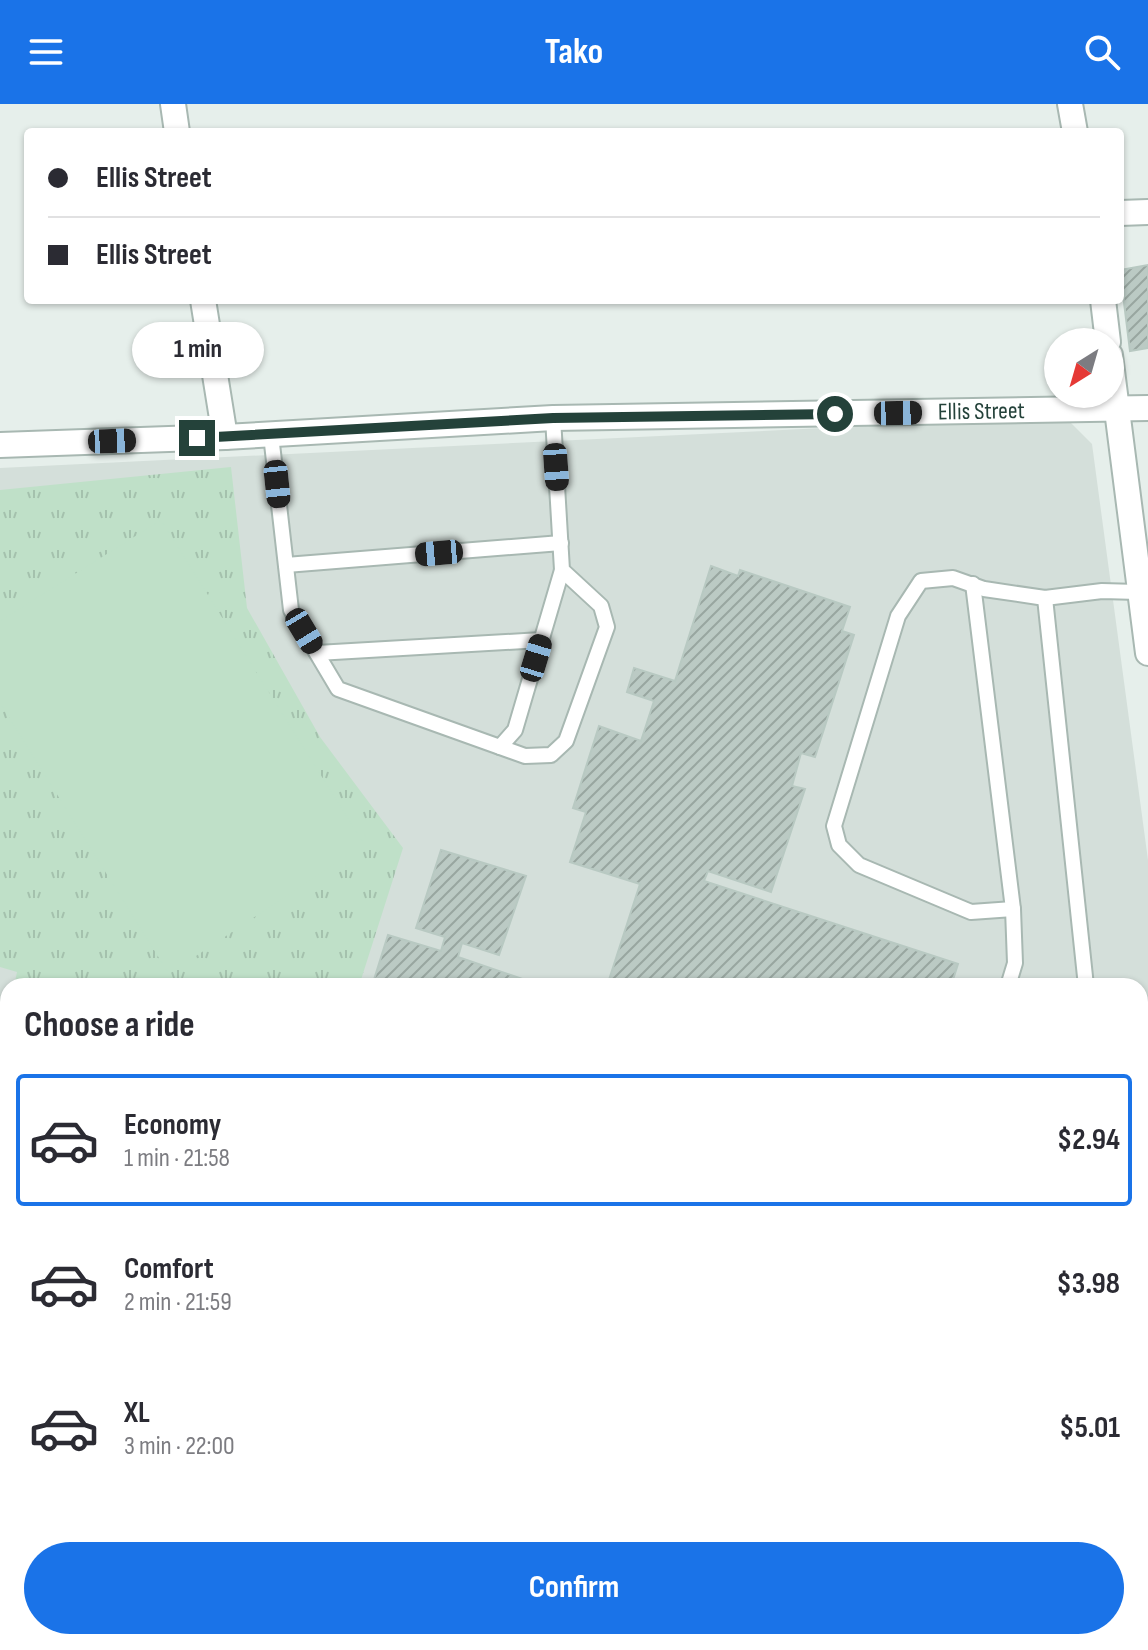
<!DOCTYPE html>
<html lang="en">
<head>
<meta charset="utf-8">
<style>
	body { margin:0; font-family:"Sofia Sans Condensed",sans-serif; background:#f7f7f7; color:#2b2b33; height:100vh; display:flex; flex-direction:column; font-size:30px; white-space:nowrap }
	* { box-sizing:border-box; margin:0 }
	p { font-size:26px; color:#7c7c81 }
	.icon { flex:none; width:44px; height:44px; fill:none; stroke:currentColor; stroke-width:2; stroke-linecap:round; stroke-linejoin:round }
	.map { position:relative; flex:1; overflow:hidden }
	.details { position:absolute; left:0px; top:874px; width:1148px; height:672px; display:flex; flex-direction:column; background:#fff; border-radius:24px 24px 0 0; box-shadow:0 2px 6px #0004 }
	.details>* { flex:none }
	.banner { position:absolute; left:24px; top:24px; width:1100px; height:176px; border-radius:8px; box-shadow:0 2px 6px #0004; display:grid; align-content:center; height:176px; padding:0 24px; background:#fff }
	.needle { width:52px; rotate:217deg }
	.controls { position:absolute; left:1044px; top:224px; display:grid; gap:16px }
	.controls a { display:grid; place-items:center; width:80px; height:80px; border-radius:50%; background:#fff; box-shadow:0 2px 6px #0004; font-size:40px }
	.end { position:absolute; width:36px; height:36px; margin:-18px; border:10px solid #24423a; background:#fff; box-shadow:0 0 0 4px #fff }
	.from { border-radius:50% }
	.bubble { position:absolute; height:56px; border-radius:28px; background:#fff; box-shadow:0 2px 6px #0004; font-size:26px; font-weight:700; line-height:56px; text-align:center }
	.car { position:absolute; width:24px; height:48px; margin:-24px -12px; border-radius:10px; box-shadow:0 0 6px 2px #0007; background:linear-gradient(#222 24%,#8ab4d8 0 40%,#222 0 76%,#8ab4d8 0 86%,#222 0) }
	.banner b { display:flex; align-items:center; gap:28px; height:76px; font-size:30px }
	.banner b+b { border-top:2px solid #e1e1e2 }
	.banner i { width:20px; height:20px; background:#2b2b33 }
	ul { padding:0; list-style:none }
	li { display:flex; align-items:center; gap:24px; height:132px; margin:0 16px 12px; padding:0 8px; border:4px solid transparent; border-radius:8px }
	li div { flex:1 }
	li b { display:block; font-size:30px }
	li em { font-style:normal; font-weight:700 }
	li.selected { border-color:#1a73e8 }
	li>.icon { width:72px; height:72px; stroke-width:1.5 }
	h2 { padding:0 24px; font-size:36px; line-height:96px }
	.cta { display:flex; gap:16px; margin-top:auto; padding:16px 24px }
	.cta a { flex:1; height:92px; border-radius:48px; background:#1a73e8; color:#fff; font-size:32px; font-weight:700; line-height:92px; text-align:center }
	header { display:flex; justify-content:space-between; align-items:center; height:104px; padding:0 24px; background:#1a73e8; color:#fff; font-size:36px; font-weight:700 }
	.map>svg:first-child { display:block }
</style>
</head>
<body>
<header><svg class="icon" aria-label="menu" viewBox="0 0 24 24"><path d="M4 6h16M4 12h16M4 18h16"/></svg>Tako<svg class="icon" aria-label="search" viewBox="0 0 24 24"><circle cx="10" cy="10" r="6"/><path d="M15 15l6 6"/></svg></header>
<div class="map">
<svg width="1148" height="1546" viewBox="0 0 1148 1546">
	<defs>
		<pattern id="grass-tufts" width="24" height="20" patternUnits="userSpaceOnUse" patternTransform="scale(2)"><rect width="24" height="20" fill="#bfe0c8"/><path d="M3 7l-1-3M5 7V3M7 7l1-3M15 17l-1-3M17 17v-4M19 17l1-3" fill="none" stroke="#a4c1ad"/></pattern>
		<pattern id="building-hatch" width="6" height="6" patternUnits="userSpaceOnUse" patternTransform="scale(2)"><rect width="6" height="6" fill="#bbcac4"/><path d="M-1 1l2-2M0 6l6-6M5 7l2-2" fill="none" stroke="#98a6a0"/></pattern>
	</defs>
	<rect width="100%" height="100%" fill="#e6efeb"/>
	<!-- built -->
	<g fill="#d4dfda">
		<path d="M1051,313L1071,319L1092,340L1148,756V1100L1140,1097V882H8V1003L0,1001V364Z"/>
		<path d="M1140,1470L1148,1472V1546H455V1538H1140Z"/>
	</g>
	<!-- grass -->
	<g fill="url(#grass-tufts)">
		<path d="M231,363L247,504L320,633L403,744L359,882H14L17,868L0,863V386Z"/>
		<path d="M8,909V990L0,988V944Z"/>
	</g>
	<!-- pitch -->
	<path fill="#bfe0c8" d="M161,416L364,740L169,870L0,599V517Z"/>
	<!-- building -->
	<g fill="url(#building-hatch)" stroke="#b8c9c2" stroke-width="2">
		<path d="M1148,161V244L1130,247L1120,166Z"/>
		<path d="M711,462L738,472L740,466L850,503L842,527L854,531L815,653L801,649L792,682L805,685L771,788L708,767L704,777L958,860L951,882H607L640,780L570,758L586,708L573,704L599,622L641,637L654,597L627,588L634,564L675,577Z"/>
		<path d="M441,746L526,772L499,851L462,839L458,853L543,882H372L388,831L441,847L445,833L416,824Z"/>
		<path d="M278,1538H438V1541L318,1546L278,1542Z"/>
		<rect x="522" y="1538" width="103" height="8"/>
	</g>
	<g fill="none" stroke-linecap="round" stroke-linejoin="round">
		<!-- lane casing -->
		<g stroke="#a8b8b2" stroke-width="18">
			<g id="lane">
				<path d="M271,331L291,506L338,585L525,652L551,651L566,637L607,523L601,502L562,466L553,314"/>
				<path d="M286,461L561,439"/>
				<path d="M973,480L1013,805L1015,859L1008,882"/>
				<path d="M1045,494L1086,882"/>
				<path d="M317,549L541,536"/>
				<path d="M500,643L515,626L562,466"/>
				<path d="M1013,805L971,808L859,761L839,741L834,722L898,512L921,477L953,474L984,485L1045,494L1102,487L1138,488"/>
				<path d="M1140,1004L1148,1003"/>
				<path d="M0,1374L8,1371"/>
				<path d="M1140,1531L1148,1533"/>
				<path d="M499,1538V1546"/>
				<path d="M677,1538V1546"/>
				<path d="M1047,1538L1048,1546"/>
				<path d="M1099,1546L1102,1538"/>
			</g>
		</g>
		<!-- street casing -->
		<g stroke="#a8b8b2" stroke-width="28">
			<g id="street">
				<path d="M173,0L177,28"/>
				<path d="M1070,0L1075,28"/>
				<path d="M1120,109L1148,108"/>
				<path d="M203,196L225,333"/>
				<path d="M1103,196L1108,238"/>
				<path d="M1110,251L1148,549"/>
				<path id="s1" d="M0,341L225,333L553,314L1148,304"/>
				<path d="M101,1546L102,1538"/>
				<path d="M193,1546L195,1538"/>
			</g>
		</g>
		<!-- primary casing -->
		<g stroke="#c2cac8" stroke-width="28">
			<g id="primary">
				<path d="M0,1030L8,1032"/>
				<path d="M0,1073L8,1075"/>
				<path d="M1140,1403L1148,1406"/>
				<path d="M1140,1445L1148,1448"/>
			</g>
		</g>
		<!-- lane -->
		<use href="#lane" stroke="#fff" stroke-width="14"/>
		<!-- street -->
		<use href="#street" stroke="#fff" stroke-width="24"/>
		<!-- primary -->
		<use href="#primary" stroke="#6aa596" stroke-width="24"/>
	</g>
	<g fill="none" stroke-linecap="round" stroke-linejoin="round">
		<!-- route -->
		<path stroke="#24423a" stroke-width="10" d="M197,334L553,314L835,310"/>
	</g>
	<g text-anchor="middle" stroke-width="7" stroke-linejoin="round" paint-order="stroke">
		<!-- street labels -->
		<g font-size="24" fill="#24423a" stroke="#f7fbf9">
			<text dy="8" stroke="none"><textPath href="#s1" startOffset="982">Ellis Street</textPath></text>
		</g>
	</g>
</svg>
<div class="controls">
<a><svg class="needle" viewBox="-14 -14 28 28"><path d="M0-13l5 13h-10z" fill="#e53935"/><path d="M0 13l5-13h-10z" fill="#7c7c81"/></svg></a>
</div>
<i class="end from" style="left:835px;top:310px"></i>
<i class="end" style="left:197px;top:334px"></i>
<div class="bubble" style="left:132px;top:218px;width:132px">1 min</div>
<i class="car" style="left:898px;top:309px;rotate:89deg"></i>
<i class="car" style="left:112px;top:337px;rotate:88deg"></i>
<i class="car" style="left:556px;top:363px;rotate:176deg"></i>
<i class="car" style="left:277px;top:380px;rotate:174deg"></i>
<i class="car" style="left:439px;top:449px;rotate:265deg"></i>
<i class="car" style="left:304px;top:527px;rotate:149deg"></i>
<i class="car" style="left:536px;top:554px;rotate:17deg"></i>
<div class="banner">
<b><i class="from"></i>Ellis Street</b>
<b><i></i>Ellis Street</b>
</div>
<section class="details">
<h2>Choose a ride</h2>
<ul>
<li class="selected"><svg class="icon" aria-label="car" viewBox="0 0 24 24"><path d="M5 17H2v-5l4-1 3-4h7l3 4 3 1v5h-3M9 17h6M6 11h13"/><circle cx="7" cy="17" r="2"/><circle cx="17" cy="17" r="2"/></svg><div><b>Economy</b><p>1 min · 21:58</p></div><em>$2.94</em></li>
<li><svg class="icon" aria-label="car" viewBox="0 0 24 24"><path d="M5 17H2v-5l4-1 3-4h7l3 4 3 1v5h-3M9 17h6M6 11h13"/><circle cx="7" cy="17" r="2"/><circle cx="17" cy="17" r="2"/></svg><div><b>Comfort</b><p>2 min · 21:59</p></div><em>$3.98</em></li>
<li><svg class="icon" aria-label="car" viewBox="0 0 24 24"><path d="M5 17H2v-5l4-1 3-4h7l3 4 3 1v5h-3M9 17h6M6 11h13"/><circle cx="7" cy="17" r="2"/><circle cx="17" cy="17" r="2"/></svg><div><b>XL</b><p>3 min · 22:00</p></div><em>$5.01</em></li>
</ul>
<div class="cta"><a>Confirm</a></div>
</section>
</div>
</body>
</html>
